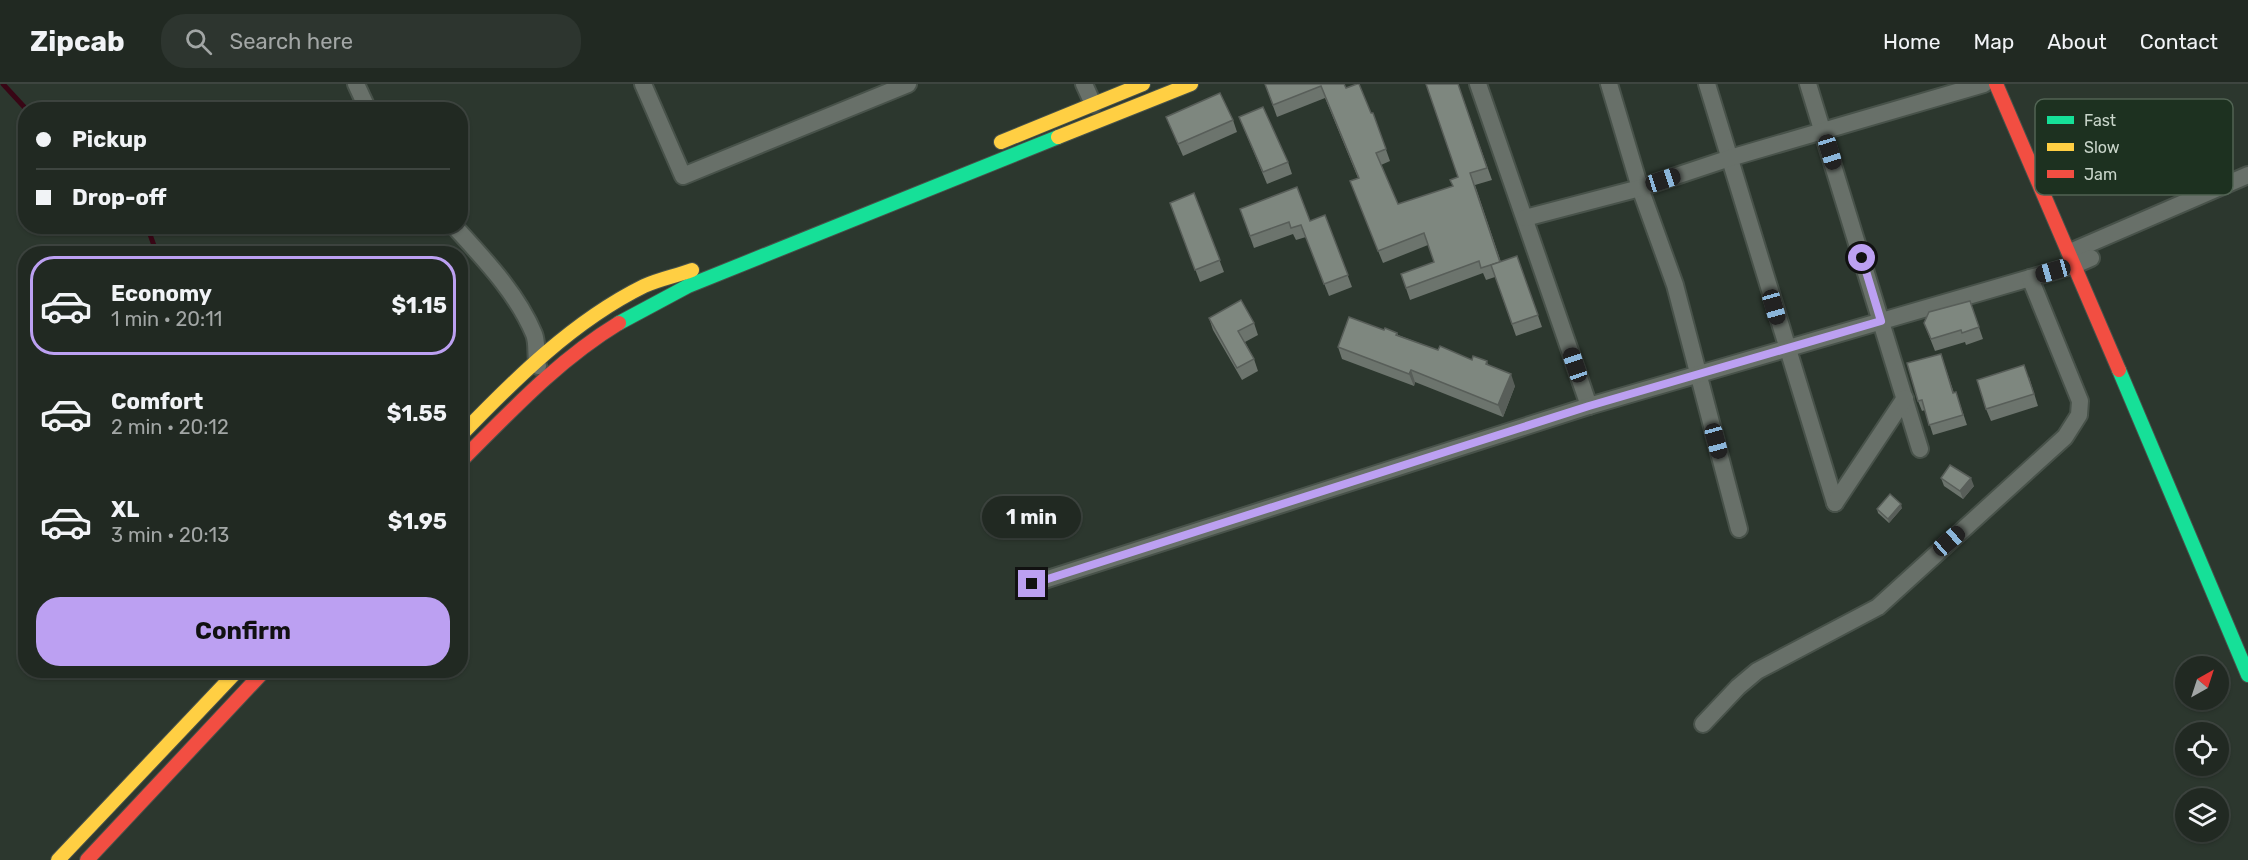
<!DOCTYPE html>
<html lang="en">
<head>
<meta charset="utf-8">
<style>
	body { margin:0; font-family:Rubik,sans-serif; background:#2d352f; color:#f1f3f6; height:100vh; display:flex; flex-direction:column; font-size:22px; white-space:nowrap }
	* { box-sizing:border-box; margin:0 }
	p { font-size:20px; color:#a2a6a5 }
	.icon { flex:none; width:33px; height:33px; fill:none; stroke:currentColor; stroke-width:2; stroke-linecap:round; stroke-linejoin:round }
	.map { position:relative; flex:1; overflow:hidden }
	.drawer { position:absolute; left:18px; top:162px; width:450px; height:432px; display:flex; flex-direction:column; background:#212922; border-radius:24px; box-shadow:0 2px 4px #0004,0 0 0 2px #3e4540 }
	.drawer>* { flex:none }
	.guide { position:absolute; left:18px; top:18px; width:450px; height:132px; border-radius:24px; box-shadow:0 2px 4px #0004,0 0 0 2px #3e4540; display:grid; align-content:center; height:132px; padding:0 18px; background:#212922 }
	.needle { width:39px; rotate:39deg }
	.tools { position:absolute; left:2175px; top:572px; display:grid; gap:12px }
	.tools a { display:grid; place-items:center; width:54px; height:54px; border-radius:50%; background:#212922; box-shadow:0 2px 4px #0004,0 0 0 2px #3e4540; font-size:30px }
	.end { position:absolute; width:27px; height:27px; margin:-14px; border:8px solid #bca0f2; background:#111; box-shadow:0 0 0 3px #111 }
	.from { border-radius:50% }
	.bubble { position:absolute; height:42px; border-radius:21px; background:#212922; box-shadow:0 2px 4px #0004,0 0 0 2px #3e4540; font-size:20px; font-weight:700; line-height:42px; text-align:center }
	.car { position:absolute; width:18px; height:36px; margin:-18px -9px; border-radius:8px; box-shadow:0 0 4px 2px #0007; background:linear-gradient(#222 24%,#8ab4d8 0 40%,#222 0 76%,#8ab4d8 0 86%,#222 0) }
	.guide b { display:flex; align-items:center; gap:21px; height:57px; font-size:22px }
	.guide b+b { border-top:2px solid #3e4540 }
	.guide i { width:15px; height:15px; background:#f1f3f6 }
	ul { padding:10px 0 0; list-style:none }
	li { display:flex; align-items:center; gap:18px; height:99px; margin:0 12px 9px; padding:0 6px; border:3px solid transparent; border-radius:24px }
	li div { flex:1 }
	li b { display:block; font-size:22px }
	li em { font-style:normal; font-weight:700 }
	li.current { border-color:#bca0f2 }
	li>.icon { width:54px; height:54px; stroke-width:1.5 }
	.primary-button { display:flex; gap:12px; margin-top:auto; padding:12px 18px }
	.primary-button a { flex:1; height:69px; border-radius:24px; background:#bca0f2; color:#111; font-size:24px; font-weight:700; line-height:69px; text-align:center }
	header { display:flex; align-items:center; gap:36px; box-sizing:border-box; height:84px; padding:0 30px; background:#212922; border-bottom:2px solid #3e4540 }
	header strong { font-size:28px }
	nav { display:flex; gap:33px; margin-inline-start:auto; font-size:21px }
	.search { width:420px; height:54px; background:#2d352f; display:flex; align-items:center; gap:15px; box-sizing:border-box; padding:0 21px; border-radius:24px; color:#a2a6a5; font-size:22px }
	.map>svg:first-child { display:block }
</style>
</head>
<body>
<header>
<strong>Zipcab</strong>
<div class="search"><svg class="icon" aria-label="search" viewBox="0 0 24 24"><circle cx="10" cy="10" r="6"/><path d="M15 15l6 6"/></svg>Search here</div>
<nav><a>Home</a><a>Map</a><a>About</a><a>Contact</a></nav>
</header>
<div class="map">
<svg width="2248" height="776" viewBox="0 0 2248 776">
	<rect width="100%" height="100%" fill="#2c372e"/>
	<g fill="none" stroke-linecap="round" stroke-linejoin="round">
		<!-- stream -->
		<g stroke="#380615" stroke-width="5">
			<path d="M3,0L27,26"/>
			<path d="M147,142L157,170"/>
		</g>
		<!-- street casing -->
		<g stroke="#48524a" stroke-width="20">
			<g id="street">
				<path d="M356,0L368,26"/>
				<path d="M643,0L683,92L908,0"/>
				<path d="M1084,0L1093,20"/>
				<path d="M1478,0L1589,322"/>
				<path d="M1609,0L1640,104L1675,201L1739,445"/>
				<path d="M1707,0L1835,419"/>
				<path d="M1808,0L1920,365"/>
				<path d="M1525,134L1640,104L1730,74L1984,0"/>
				<path d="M454,142C484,175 517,209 534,250C538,260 535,272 538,282"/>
				<path d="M2070,168L2248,91"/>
				<path d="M1835,419L1905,314"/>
				<path d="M1032,500L1589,322L2075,181L2091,174"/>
				<path d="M1703,640L1738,603L1757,587L1878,523L2065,353L2079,331L2080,317L2030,194"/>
			</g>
		</g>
		<!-- fast casing -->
		<g stroke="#48524a" stroke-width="16">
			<g id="fast">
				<path d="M619,239L688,202L1058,53"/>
				<path d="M2119,286L2248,591"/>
			</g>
		</g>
		<!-- slow casing -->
		<g stroke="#48524a" stroke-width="16">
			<g id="slow">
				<path d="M1058,53L1191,0"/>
				<path d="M1001,58L1143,0"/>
				<path d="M460,352C514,296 573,237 644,202C659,195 676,192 692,186"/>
				<path d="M58,776L238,586"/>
			</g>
		</g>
		<!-- jam casing -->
		<g stroke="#48524a" stroke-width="16">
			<g id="jam">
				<path d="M1996,0L2119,286"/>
				<path d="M460,378C510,328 558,276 619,239"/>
				<path d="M87,776L265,586"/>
			</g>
		</g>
		<!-- street -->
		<use href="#street" stroke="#687069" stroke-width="16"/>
		<!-- fast -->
		<use href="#fast" stroke="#16e098" stroke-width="14"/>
		<!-- slow -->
		<use href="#slow" stroke="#ffcf43" stroke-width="14"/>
		<!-- jam -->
		<use href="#jam" stroke="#f24e42" stroke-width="14"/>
	</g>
	<!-- wall -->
	<g fill="#6c746d">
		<path d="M1265,0H1344L1346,4L1371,29H1373L1390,77L1381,81L1398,120L1453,102L1458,93V0L1492,96L1475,101L1501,178L1517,172L1542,243L1516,252L1495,193L1486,196L1483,189L1410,216L1401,190L1434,178L1428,161L1383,179L1350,97L1358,94L1325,14L1277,33Z"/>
		<path d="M1166,33L1233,36L1237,48L1183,72Z"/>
		<path d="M1239,33L1288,78L1292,90L1267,100Z"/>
		<path d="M1194,109L1224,188L1200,198L1170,119Z"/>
		<path d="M1240,125L1310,137L1325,131L1352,203L1329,212L1306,153L1296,156L1293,150L1254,164Z"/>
		<path d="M1970,217L1983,255L1966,261L1965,258L1935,267L1924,239Z"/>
		<path d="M1209,234L1254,239L1258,251L1245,258L1254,275L1258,287L1242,296L1213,246Z"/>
		<path d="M1384,246L1397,249L1398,251L1438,266L1472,276L1487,277L1488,281L1515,302L1503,333L1415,298L1414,302L1342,275L1338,263Z"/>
		<path d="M1941,270L1954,309L1956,308L1967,341L1933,351L1925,326L1922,327L1918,317Z"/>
		<path d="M2029,293L2038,322L1991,337L1986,325Z"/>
		<path d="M1941,394L1974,402L1963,415L1944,402Z"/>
		<path d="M1902,424L1889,439L1878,429L1877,425Z"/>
	</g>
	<!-- shaded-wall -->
	<g fill="#585e59">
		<path d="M1411,286L1415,298L1414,302L1409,290Z"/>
		<path d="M1511,290L1515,302L1503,333L1498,321Z"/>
		<path d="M1971,394L1974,402L1963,415L1960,407Z"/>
		<path d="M1901,420L1902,424L1889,439L1888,435Z"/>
	</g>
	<!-- building -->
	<g fill="#7e877f" stroke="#585e59" stroke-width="1.5">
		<path d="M1265,0H1344L1346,4L1357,0H1359L1371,29H1373L1386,65L1376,69L1398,120L1453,102L1450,96L1458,93L1426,0H1458L1487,84L1470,89L1500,178L1481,184L1479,177L1406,204L1401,190L1434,178L1424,149L1378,167L1350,97L1359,94L1321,2L1273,21Z"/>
		<path d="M1220,9L1233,36L1178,60L1166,33Z"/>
		<path d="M1263,23L1288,78L1263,88L1239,33Z"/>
		<path d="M1297,103L1310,137L1325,131L1348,191L1324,200L1301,141L1291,144L1289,138L1250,152L1240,125Z"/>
		<path d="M1194,109L1220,176L1195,186L1170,119Z"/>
		<path d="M1517,172L1538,231L1512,240L1491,181Z"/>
		<path d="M1241,216L1254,239L1238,247L1254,275L1237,284L1209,234Z"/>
		<path d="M1970,217L1979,243L1962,249L1961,246L1931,255L1924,239L1929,228Z"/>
		<path d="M1349,233L1384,246L1385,244L1397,249L1396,251L1438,266L1440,262L1472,276L1473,272L1487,277L1486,280L1511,290L1498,321L1411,286L1409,290L1338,263Z"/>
		<path d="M1941,270L1953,309L1956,308L1963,331L1929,341L1922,316L1918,317L1907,279Z"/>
		<path d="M2024,281L2034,310L1986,325L1977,296Z"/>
		<path d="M1950,381L1971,394L1960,407L1941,394Z"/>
		<path d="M1890,410L1901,420L1888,435L1877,425Z"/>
	</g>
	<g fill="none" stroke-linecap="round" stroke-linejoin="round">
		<!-- route -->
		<path stroke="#bca0f2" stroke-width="8" d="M1032,500L1589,322L1881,237L1862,174"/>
	</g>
	<!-- legend -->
	<rect x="2035" y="15" width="198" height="96" rx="9" fill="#1d3120" stroke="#516353" stroke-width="1.5"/>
	<rect x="2047" y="32" width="27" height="8" fill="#16e098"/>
	<rect x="2047" y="59" width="27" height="8" fill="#ffcf43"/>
	<rect x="2047" y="86" width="27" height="8" fill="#f24e42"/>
	<g font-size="16" fill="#cad6cb">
		<text x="2084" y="42">Fast</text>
		<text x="2084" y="69">Slow</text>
		<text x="2084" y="96">Jam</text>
	</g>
</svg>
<div class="tools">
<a><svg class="needle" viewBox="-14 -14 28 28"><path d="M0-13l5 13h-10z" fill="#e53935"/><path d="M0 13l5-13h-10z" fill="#a2a6a5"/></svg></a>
<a><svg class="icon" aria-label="locate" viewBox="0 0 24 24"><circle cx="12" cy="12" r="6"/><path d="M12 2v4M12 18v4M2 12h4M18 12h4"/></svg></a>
<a><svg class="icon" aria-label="layers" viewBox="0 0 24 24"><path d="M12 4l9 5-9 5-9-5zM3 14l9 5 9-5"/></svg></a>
</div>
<i class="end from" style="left:1862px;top:174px"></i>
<i class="end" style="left:1032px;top:500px"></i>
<div class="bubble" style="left:982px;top:412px;width:99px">1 min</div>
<i class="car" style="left:1830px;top:68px;rotate:163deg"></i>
<i class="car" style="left:1663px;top:96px;rotate:72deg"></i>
<i class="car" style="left:2053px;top:187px;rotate:254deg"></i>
<i class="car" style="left:1774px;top:223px;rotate:164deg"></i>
<i class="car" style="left:1575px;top:281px;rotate:341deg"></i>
<i class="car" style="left:1716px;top:357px;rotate:165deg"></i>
<i class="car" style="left:1949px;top:457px;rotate:49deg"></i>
<div class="guide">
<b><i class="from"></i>Pickup</b>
<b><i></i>Drop-off</b>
</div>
<section class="drawer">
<ul>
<li class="current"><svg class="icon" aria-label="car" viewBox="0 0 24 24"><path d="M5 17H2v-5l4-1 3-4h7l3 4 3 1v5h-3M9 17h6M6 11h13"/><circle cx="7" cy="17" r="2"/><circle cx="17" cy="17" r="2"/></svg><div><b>Economy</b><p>1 min · 20:11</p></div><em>$1.15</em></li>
<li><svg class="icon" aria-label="car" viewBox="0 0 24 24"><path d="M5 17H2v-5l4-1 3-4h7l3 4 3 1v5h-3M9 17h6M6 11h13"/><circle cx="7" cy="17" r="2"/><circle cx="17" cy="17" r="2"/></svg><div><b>Comfort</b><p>2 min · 20:12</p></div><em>$1.55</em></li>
<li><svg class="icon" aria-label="car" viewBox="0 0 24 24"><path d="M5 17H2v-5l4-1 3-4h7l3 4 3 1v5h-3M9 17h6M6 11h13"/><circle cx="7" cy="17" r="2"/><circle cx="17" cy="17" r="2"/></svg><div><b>XL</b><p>3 min · 20:13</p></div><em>$1.95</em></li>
</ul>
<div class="primary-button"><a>Confirm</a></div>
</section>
</div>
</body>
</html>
